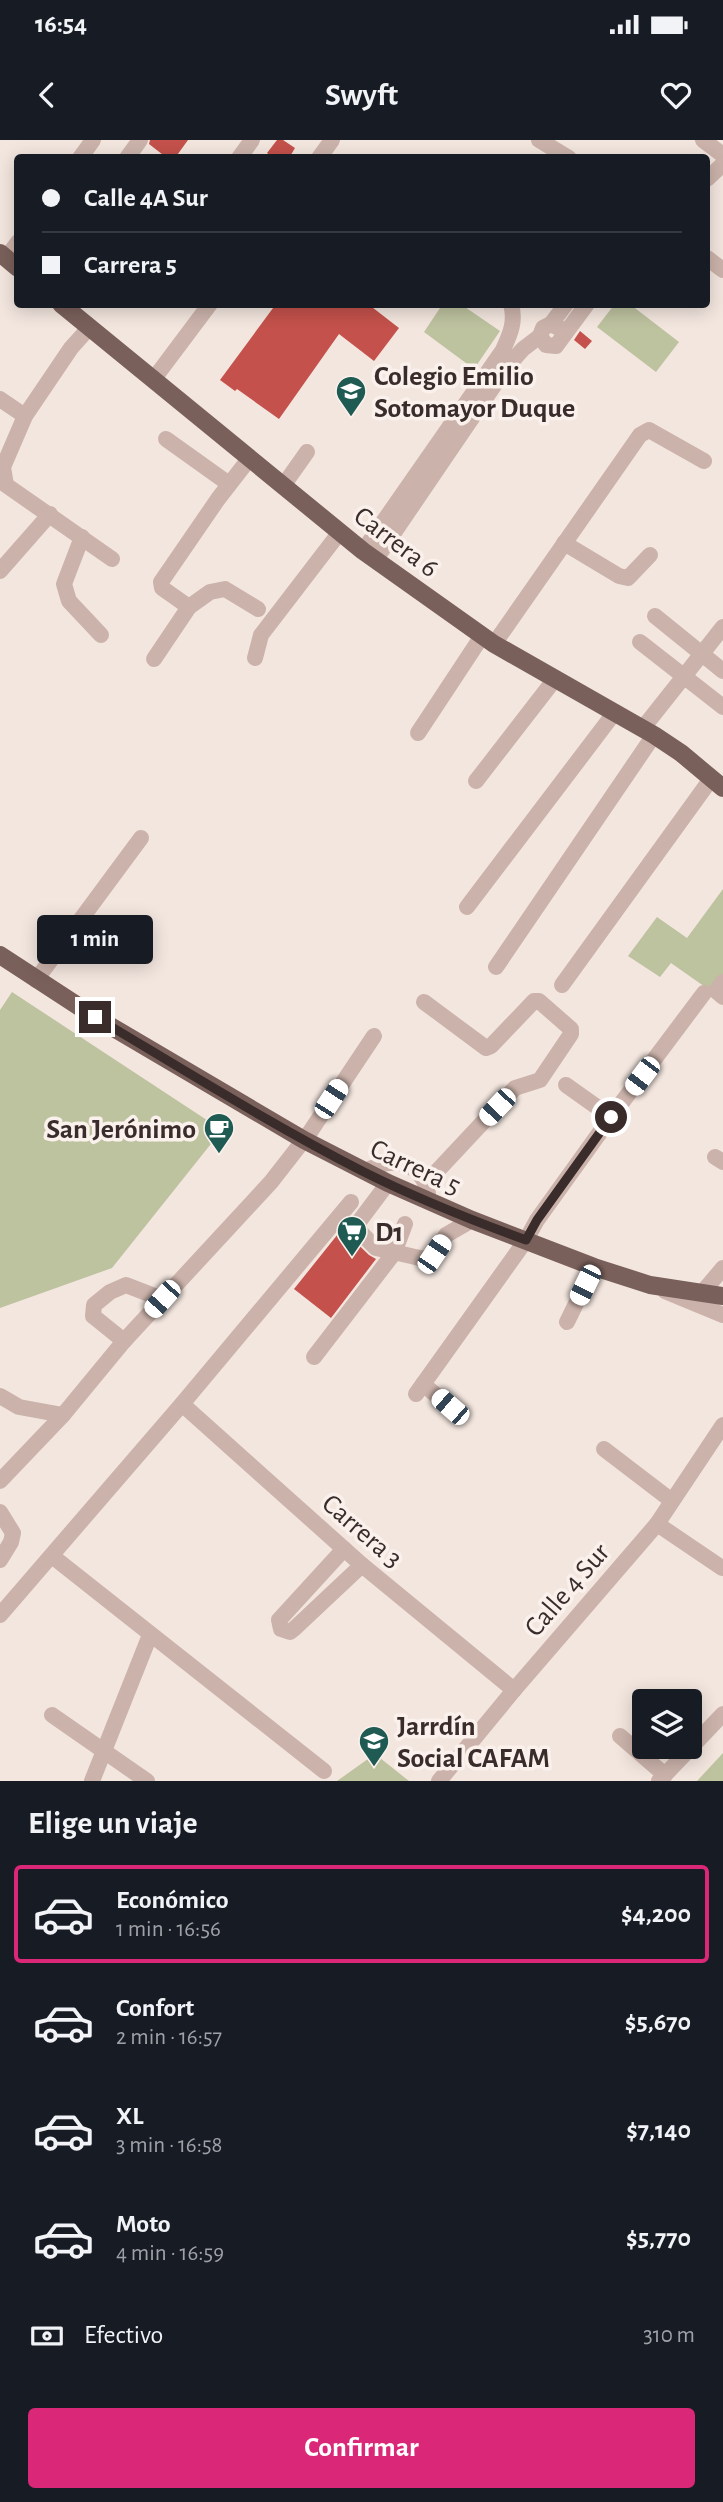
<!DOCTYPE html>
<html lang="es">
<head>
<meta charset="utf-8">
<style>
	body { margin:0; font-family:"Alegreya Sans",sans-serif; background:#20242c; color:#f1f3f6; height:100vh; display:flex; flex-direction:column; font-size:26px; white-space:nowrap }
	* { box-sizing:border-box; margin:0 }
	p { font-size:23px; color:#9ea1a6 }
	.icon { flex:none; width:38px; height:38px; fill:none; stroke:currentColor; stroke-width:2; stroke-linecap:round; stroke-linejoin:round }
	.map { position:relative; height:1641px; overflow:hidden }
	.panel { display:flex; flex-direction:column; background:#171b24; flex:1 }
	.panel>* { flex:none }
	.banner { position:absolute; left:14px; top:14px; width:696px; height:154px; border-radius:7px; box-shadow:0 4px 18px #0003; display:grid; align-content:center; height:154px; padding:0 28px; background:#171b24 }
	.tools { position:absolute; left:632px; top:1549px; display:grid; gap:14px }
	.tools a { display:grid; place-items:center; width:70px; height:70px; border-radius:7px; background:#171b24; box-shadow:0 4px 18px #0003; font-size:35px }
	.end { position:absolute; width:32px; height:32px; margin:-16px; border:9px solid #392c2a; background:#fff; box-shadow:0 0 0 4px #fff }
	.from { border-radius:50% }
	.bubble { position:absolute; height:49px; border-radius:7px; background:#171b24; box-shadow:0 4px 18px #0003; font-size:23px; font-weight:700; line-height:49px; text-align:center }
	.car { position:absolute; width:21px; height:42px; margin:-21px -10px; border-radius:9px; box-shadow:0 0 5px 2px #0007; background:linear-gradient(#fff 24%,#345 0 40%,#fff 0 76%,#345 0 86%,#fff 0) }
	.banner b { display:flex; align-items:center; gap:24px; height:66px; font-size:26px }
	.banner b+b { border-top:2px solid #363941 }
	.banner i { width:18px; height:18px; background:#f1f3f6 }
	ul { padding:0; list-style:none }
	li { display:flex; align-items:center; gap:21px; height:98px; margin:0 14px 10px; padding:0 14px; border:4px solid transparent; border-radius:7px }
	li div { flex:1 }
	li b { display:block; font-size:26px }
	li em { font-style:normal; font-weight:700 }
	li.on { border-color:#db2777 }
	li>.icon { width:63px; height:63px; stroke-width:1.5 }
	h2 { padding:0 28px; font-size:32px; line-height:84px }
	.pay { display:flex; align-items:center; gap:18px; height:77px; padding:0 28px; font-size:26px }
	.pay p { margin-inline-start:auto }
	.button { display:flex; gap:14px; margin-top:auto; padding:14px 28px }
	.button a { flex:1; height:80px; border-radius:7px; background:#db2777; color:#fff; font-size:28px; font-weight:700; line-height:80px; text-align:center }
	.status { display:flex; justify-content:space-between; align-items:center; height:49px; padding:0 35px; background:#171b24; direction:ltr }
	.status svg { height:19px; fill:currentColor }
	header { display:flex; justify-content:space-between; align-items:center; height:91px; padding:0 28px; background:#171b24; font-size:32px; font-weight:700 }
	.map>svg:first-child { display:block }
</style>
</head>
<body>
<div class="status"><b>16:54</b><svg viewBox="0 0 49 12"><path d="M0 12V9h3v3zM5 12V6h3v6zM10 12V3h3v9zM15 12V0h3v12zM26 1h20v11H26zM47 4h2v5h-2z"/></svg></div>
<header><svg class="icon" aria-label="back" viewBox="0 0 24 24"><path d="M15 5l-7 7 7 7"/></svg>Swyft<svg class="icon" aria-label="heart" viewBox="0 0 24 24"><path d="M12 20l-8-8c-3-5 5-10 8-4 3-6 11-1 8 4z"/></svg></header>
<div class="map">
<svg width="723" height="1641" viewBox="0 0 723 1641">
	<rect width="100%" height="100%" fill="#f3e6df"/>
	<!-- green -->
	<g fill="#bdc29f">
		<path d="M442,165H462L500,191L474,229L424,192Z"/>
		<path d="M614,165H631L679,202L656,232L597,187Z"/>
		<path d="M723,749V837L708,849L671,823L660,837L628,816L657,777L687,798Z"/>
		<path d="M12,852L222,990L112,1128L0,1168V870Z"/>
		<path d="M723,1613V1641H697Z"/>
		<path d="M375,1614L409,1641H337Z"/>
	</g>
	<!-- building -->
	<g fill="#c4514b">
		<path d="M150,0H188L175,18H167L149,4Z"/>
		<path d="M277,0H283L295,8L289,18H273L267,13Z"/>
		<path d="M276,164H368L399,188L374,221L339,194L279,279L237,249L235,251L220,240Z"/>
		<path d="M580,191L592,201L585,209L574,200Z"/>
		<path d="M342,1089L369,1115L376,1119L331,1178L294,1149Z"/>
	</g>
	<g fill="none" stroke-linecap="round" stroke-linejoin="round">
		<!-- minor -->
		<g stroke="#cbb3ab" stroke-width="16">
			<path d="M539,0L569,18"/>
			<path d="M703,0L723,15"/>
			<path d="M80,18L93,0"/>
			<path d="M127,18L140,0"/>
			<path d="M239,18L252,0"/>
			<path d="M319,18L332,0"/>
			<path d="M707,39L723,24"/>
			<path d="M6,118L18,102"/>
			<path d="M707,118L723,130"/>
			<path d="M551,184L566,164"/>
			<path d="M89,188L71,208L25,276L3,327L6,345L112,419"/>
			<path d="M563,195L561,189L551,184L543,188L540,196L546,205L556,206L587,164"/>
			<path d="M153,240L210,164"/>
			<path d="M0,259L25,276"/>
			<path d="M166,299L229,344"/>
			<path d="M249,319L218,359L161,442L162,448L189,467L210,452L225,449L258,469"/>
			<path d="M283,346L307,312"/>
			<path d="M82,397L64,444L69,461L101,495"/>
			<path d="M564,403L619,436L628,438L650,415"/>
			<path d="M363,411L503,210C510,194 516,182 511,164"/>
			<path d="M376,419L506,228L523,209L540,196"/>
			<path d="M0,431L50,374"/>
			<path d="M655,476L723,531"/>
			<path d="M640,502L723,567"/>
			<path d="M494,504L640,295L649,290L704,321"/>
			<path d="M255,518L261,495L340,392"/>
			<path d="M154,519L189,467"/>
			<path d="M643,588L723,487"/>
			<path d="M418,593L482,496"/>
			<path d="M476,641L555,539"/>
			<path d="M467,767L615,572"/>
			<path d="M496,827L654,595"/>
			<path d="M36,840L141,698"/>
			<path d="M723,842L716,851L723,857"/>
			<path d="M562,845L711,639"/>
			<path d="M424,862L486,908L491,906L534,861H539L571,889V894L540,940L515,948L426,1043"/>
			<path d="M566,945L611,977"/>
			<path d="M715,1017L723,1022"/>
			<path d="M365,1032C390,1016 421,1020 428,1053"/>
			<path d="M388,1043L355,1087L376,1108L424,1119L434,1114L446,1095L472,1080"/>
			<path d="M665,1151L723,1175"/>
			<path d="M701,1154L723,1128"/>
			<path d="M162,1159L126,1145L110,1152L94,1165L93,1176L124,1201L271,1042L310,992L374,896"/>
			<path d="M567,1182L594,1127"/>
			<path d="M314,1217L394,1113L405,1084"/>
			<path d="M423,1244L450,1267"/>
			<path d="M416,1254L526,1100L537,1080L611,977L704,853"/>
			<path d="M0,1256L19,1267L63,1275"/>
			<path d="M182,1264L362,1425L514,1550"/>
			<path d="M604,1309L672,1361"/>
			<path d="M0,1341L63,1275L124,1201"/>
			<path d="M0,1372L13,1393L11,1402L0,1420"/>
			<path d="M657,1384L722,1428"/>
			<path d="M344,1409L279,1480L281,1489L290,1492L295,1488L362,1425"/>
			<path d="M52,1416L324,1631"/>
			<path d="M0,1475L182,1264L351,1062"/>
			<path d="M52,1575L147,1641"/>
			<path d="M620,1596L665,1635"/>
			<path d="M92,1641L150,1495"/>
			<path d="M439,1641L514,1550L657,1384L723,1285"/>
			<path d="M659,1641L723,1574"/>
		</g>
		<!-- major -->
		<g stroke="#7a605b" stroke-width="18">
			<path d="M0,113L18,128"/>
			<path d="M61,164L363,411L494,504L654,595L681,613L723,648"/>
			<path d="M0,815L95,877L304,1000L388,1043L472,1080L594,1127L650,1145L723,1156"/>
		</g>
	</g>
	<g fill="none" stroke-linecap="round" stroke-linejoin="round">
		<!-- route -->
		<path stroke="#392c2a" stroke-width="9" d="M95,877C184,930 272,985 364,1032C416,1058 471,1080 526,1100L537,1080L611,977"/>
	</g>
	<!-- icons -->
	<defs>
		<g id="school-pin" transform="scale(1.575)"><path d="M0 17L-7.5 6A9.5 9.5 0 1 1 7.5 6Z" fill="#1f5a53" stroke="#faf1ec"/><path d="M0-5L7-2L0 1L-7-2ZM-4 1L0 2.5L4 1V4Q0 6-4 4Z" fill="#fff"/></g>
		<g id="cafe-pin" transform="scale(1.575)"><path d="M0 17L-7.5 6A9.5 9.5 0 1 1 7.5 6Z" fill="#1f5a53" stroke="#faf1ec"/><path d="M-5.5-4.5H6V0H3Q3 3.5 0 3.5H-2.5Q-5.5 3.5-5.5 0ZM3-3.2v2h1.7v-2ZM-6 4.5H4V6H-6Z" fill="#fff"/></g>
		<g id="supermarket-pin" transform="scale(1.575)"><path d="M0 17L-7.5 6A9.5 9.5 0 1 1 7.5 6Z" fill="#1f5a53" stroke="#faf1ec"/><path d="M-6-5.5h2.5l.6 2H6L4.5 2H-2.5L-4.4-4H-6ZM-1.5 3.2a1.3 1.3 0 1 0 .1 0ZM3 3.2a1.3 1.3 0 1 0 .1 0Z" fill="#fff"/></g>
	</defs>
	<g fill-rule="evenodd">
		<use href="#school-pin" x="351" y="251"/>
		<use href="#cafe-pin" x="219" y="988"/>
		<use href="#supermarket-pin" x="352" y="1091"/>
		<use href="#school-pin" x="374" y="1601"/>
	</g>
	<g text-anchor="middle" stroke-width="7" stroke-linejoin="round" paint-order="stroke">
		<!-- poi labels -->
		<g font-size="28" font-weight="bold" fill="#392c2a" stroke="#faf1ec" text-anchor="start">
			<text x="374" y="245">Colegio Emilio<tspan x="374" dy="32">Sotomayor Duque</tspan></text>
			<text x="196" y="998" text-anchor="end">San Jerónimo</text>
			<text x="375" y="1101">D1</text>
			<text x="397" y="1595">Jarrdín<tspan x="397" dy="32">Social CAFAM</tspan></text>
		</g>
		<!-- street labels -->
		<g font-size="28" fill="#392c2a" stroke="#faf1ec">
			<text transform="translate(397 401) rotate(37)" y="10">Carrera 6</text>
			<text transform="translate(416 1026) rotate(25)" y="10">Carrera 5</text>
			<text transform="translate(363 1390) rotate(41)" y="10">Carrera 3</text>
			<text transform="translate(566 1449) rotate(-49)" y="10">Calle 4 Sur</text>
		</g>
	</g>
</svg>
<div class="tools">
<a><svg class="icon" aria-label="layers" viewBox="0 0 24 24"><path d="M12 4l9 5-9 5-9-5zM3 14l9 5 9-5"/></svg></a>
</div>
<i class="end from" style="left:611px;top:977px"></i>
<i class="end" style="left:95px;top:877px"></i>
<div class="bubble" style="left:37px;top:775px;width:116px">1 min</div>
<i class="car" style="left:642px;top:936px;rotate:217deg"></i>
<i class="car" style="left:331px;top:959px;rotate:33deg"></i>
<i class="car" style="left:497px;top:967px;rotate:223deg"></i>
<i class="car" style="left:434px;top:1114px;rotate:34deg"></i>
<i class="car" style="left:585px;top:1145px;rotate:206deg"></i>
<i class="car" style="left:162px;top:1159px;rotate:222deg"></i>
<i class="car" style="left:450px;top:1267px;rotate:311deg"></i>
<div class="banner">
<b><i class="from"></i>Calle 4A Sur</b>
<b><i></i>Carrera 5</b>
</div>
</div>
<section class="panel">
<h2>Elige un viaje</h2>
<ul>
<li class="on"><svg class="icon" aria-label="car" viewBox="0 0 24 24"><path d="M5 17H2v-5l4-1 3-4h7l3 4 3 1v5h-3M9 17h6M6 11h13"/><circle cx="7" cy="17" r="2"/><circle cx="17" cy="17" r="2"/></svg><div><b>Económico</b><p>1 min · 16:56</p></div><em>$4,200</em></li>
<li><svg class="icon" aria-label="car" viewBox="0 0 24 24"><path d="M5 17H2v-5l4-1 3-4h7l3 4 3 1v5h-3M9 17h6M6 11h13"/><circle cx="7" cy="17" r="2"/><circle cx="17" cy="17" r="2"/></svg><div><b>Confort</b><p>2 min · 16:57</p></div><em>$5,670</em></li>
<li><svg class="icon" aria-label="car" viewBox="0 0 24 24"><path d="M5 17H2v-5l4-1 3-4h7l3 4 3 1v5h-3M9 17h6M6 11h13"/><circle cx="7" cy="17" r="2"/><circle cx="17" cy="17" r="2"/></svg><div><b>XL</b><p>3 min · 16:58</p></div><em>$7,140</em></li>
<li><svg class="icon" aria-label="car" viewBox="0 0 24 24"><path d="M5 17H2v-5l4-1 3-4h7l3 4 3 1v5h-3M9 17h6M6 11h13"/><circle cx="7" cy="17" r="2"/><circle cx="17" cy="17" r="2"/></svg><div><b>Moto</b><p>4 min · 16:59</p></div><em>$5,770</em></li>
</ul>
<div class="pay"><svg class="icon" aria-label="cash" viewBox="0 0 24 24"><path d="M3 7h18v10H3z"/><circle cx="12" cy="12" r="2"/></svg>Efectivo<p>310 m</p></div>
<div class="button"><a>Confirmar</a></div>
</section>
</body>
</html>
